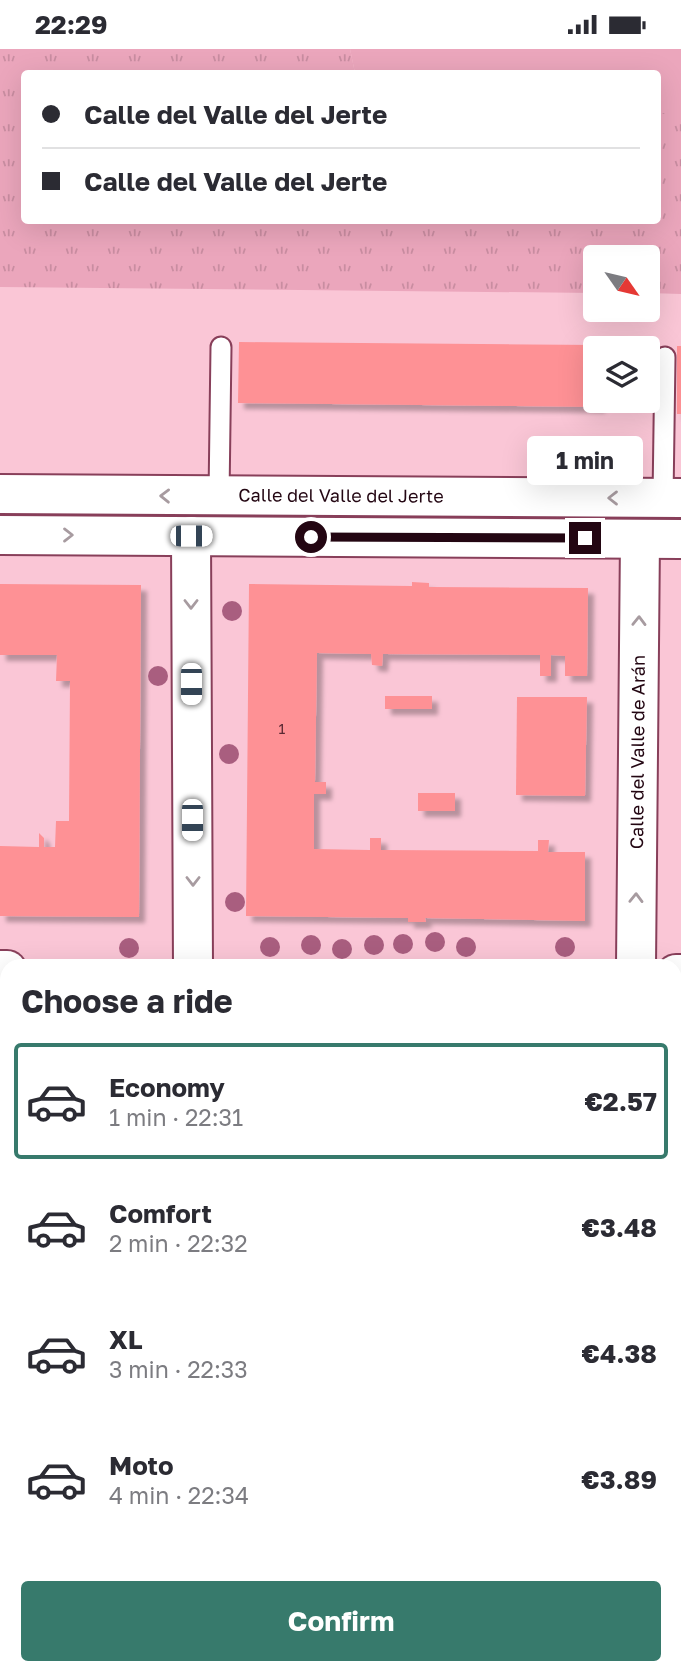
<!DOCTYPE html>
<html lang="en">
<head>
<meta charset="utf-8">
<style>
	body { margin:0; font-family:"Golos Text",sans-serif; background:#f7f7f7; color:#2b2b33; height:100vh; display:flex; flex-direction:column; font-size:26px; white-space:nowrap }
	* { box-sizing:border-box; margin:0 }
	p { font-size:23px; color:#7c7c81 }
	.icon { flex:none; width:38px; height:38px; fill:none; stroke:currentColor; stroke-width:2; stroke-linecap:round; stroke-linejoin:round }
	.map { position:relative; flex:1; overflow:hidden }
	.panel { position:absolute; left:0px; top:910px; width:682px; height:716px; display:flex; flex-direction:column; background:#fff; border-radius:21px 21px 0 0; box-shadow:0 7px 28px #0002 }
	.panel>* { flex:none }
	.guide { position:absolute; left:21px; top:21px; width:640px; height:154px; border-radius:7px; box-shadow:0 7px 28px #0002; display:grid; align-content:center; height:154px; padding:0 21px; background:#fff }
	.needle { width:46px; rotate:124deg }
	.tools { position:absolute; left:583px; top:196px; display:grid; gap:14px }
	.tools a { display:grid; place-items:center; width:77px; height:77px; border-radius:7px; background:#fff; box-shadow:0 7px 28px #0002; font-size:35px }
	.end { position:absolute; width:32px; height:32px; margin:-16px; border:9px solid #230612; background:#fff; box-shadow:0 0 0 4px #fff }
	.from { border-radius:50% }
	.bubble { position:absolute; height:49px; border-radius:7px; background:#fff; box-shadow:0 7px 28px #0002; font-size:23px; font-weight:700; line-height:49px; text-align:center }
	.car { position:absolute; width:21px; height:42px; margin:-21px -10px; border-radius:9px; box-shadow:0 0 5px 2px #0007; background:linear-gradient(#fff 24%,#345 0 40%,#fff 0 76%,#345 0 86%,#fff 0) }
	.guide b { display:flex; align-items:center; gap:24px; height:66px; font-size:26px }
	.guide b+b { border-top:2px solid #e1e1e2 }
	.guide i { width:18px; height:18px; background:#2b2b33 }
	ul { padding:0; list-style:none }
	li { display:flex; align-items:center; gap:21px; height:116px; margin:0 14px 10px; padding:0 7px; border:4px solid transparent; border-radius:7px }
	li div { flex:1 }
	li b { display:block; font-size:26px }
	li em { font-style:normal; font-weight:700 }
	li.active { border-color:#377a6c }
	li>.icon { width:63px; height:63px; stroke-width:1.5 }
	h2 { padding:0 21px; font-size:32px; line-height:84px }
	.button { display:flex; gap:14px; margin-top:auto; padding:14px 21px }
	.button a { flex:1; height:80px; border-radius:7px; background:#377a6c; color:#fff; font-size:28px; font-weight:700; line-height:80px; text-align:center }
	.status { display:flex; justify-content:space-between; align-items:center; height:49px; padding:0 35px; background:#fff; direction:ltr }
	.status svg { height:19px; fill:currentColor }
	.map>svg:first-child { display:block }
</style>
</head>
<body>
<div class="status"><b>22:29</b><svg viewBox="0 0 49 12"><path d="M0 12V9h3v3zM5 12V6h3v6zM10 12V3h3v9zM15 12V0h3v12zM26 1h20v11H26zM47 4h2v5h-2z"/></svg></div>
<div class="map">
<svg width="681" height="1625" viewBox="0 0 681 1625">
	<defs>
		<pattern id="industrial-grid" width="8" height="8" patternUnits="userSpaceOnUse" patternTransform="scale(1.75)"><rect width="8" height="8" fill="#feb3cb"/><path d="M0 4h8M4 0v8" fill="none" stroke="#d998ad"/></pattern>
		<pattern id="grass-tufts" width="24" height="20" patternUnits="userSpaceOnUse" patternTransform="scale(1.75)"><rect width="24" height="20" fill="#eba6bc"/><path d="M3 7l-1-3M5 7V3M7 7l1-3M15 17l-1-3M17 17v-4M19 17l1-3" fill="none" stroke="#c98da1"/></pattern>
		<filter id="shadow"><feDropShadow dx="6" dy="6" stdDeviation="2" flood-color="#0004"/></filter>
	</defs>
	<rect width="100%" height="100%" fill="#fac6d6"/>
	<!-- industrial -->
	<g fill="url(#industrial-grid)">
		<rect x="0" y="921" width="7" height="575"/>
		<rect x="676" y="925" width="5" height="565"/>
		<path d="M676,1541H681V1625H0V1542H7V1619H676Z"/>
	</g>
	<!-- grass -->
	<path fill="url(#grass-tufts)" d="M0,0H350L355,24H24V172H658V64H681V245L648,244V208H595V244L0,238Z"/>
	<!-- pitch -->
	<path fill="#eba6bc" d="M350,0H681V64H658V24H355Z"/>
	<!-- building -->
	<g fill="#fe9195" filter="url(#shadow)">
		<path d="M239,293L599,296V299H595V352H599V358L238,354Z"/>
		<rect x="677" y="297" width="4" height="68"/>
		<path d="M412,533L429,534V538L588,539L587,627H565V607L551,606V627H540V606L383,605L382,617L372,616L371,605L317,604L315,733H326V745H314V800L370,801V789H381V801L538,802V791H549L548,803H585V872L425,869L426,873H408V869L246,867L249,535L412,537Z"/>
		<path d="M0,535L141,536L139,868L0,867V797L39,798V784L44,789V798H55L56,772H69L70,632H56L57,606H0Z"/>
		<rect x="385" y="647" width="47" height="13"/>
		<path d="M517,648H587L585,747L516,746Z"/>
		<rect x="418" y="744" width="37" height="18"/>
		<path d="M676,1125H681V1401L676,1402Z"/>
		<rect x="0" y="1180" width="7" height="226"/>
		<path d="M676,1592H681V1625H557V1619H676Z"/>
		<path d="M0,1608H7V1619H455L456,1625H0Z"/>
	</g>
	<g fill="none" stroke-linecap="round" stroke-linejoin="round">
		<!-- lane casing -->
		<g stroke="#883f5a" stroke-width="23">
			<g id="lane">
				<path d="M219,447L221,298"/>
				<path d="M663,449L665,308"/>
			</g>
		</g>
		<!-- street casing -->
		<g stroke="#883f5a" stroke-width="42">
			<g id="street">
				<path id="s1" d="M0,445L681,449"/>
				<path d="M0,486L681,490"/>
				<path d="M191,487L193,917"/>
				<path id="s2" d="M636,917L640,490"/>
				<path d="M0,921H7"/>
				<path d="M676,925H681"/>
				<path d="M501,1619V1625"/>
			</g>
		</g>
		<!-- primary casing -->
		<g stroke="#883f5a" stroke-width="42">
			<g id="primary">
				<path d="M676,1490H681"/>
				<path d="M0,1496H7"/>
				<path d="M676,1541H681"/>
				<path d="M0,1542H7"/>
			</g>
		</g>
		<!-- lane -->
		<use href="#lane" stroke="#fff" stroke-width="19"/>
		<!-- street -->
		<use href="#street" stroke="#fff" stroke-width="38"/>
		<!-- primary -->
		<use href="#primary" stroke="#fff" stroke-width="38"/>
	</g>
	<!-- trees -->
	<g fill="#a95e7f">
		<circle cx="232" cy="562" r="10"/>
		<circle cx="158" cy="627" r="10"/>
		<circle cx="229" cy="705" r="10"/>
		<circle cx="235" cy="853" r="10"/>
		<circle cx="435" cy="893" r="10"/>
		<circle cx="403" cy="895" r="10"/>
		<circle cx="311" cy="896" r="10"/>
		<circle cx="374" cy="896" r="10"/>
		<circle cx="270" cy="898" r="10"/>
		<circle cx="466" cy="898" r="10"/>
		<circle cx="565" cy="898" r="10"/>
		<circle cx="129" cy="899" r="10"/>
		<circle cx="342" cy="900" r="10"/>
	</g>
	<!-- one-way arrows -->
	<defs><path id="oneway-chevron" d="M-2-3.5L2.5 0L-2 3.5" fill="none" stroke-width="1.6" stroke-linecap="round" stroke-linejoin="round" transform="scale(1.75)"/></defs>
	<g stroke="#a79ba0">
		<use href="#oneway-chevron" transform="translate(165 447) rotate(-179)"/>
		<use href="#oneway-chevron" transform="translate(613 449) rotate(-180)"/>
		<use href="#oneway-chevron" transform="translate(68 486)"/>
		<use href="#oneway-chevron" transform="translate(191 555) rotate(90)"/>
		<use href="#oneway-chevron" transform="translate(639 572) rotate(-89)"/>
		<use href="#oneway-chevron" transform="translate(193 832) rotate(90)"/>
		<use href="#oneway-chevron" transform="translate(636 849) rotate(-89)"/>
	</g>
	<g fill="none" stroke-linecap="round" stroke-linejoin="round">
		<!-- route -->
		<path stroke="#230612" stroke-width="9" d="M311,488L585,489"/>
	</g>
	<g text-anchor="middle" stroke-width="5" stroke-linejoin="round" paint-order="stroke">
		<!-- number labels -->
		<g font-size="14" fill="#5a2933">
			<text x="282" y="685">1</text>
		</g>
		<!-- street labels -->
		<g font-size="18" fill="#230612" stroke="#fcd8e3">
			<text dy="6" stroke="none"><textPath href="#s1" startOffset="341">Calle del Valle del Jerte</textPath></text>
			<text dy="6" stroke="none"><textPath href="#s2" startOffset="214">Calle del Valle de Arán</textPath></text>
		</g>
	</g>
</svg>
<div class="tools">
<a><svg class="needle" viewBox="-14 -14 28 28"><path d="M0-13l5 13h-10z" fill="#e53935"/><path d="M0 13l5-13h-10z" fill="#7c7c81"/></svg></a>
<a><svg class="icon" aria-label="layers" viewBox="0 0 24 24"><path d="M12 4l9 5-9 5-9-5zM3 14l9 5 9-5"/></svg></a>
</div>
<i class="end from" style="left:311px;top:488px"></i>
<i class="end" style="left:585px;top:489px"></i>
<div class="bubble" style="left:527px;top:387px;width:116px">1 min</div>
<i class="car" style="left:191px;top:487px;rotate:90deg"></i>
<i class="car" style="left:191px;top:635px;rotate:180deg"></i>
<i class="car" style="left:192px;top:771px;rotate:180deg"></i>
<div class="guide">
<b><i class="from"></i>Calle del Valle del Jerte</b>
<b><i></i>Calle del Valle del Jerte</b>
</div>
<section class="panel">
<h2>Choose a ride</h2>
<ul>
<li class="active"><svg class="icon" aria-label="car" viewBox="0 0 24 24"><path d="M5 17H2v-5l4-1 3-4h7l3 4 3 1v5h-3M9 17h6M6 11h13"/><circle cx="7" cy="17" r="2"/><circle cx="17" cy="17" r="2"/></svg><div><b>Economy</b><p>1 min · 22:31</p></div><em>€2.57</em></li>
<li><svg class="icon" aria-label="car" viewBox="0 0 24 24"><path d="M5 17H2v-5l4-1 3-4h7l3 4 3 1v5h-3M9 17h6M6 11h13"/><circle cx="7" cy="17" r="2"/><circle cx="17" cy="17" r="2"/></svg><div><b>Comfort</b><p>2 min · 22:32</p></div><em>€3.48</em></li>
<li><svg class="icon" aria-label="car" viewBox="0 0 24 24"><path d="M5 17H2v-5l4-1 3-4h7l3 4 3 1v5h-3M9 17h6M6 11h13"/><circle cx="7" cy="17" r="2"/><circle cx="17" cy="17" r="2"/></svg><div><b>XL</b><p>3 min · 22:33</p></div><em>€4.38</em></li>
<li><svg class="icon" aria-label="car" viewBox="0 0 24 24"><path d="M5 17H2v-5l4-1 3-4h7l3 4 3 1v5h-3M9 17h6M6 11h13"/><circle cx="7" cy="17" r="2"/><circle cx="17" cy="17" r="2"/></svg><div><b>Moto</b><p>4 min · 22:34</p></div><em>€3.89</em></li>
</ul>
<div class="button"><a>Confirm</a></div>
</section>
</div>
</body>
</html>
